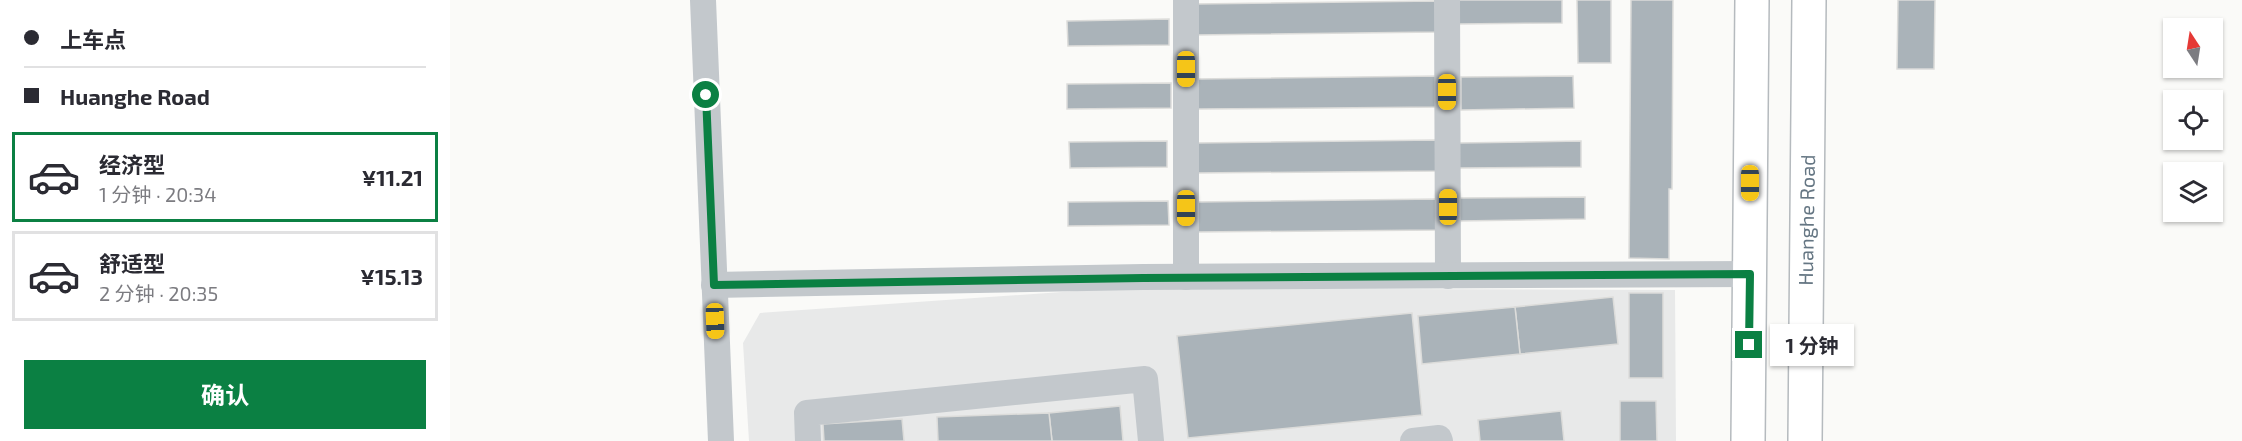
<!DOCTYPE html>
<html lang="zh">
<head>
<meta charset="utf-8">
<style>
	body { margin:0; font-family:"Exo 2","Noto Sans SC",sans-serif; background:#f2f2f3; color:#2b2b33; height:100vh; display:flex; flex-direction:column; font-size:22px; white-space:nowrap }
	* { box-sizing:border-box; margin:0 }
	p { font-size:20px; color:#7c7c81 }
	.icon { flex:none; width:33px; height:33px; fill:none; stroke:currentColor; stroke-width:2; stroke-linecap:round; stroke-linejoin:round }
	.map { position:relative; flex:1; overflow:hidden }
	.sheet { display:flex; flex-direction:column; background:#fff; width:450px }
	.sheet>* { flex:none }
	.top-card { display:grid; align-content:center; height:132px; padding:0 24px; background:#fff }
	.needle { width:39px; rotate:348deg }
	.fabs { position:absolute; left:1713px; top:18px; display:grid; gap:12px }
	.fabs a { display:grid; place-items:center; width:60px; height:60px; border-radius:0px; background:#fff; box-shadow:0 2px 4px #0004; font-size:30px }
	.end { position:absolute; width:27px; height:27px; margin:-14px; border:8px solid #0b8043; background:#fff; box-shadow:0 0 0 3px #fff }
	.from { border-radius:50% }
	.bubble { position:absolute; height:42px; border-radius:0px; background:#fff; box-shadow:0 2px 4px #0004; font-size:20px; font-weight:700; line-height:42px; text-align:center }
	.car { position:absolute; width:18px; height:36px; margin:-18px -9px; border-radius:8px; box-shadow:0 0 4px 2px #0007; background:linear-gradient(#f5c518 24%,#345 0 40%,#f5c518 0 76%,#345 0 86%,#f5c518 0) }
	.top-card b { display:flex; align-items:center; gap:21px; height:57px; font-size:22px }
	.top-card b+b { border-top:2px solid #e1e1e2 }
	.top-card i { width:15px; height:15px; background:#2b2b33 }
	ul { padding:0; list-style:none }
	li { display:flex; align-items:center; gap:18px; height:90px; margin:0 12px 9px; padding:0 12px; border:3px solid #e1e1e2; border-radius:0px }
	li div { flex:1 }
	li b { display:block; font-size:22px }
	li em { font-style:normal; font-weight:700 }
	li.current { border-color:#0b8043 }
	li>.icon { width:54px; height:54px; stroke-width:1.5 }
	.button { display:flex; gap:12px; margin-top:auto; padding:12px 24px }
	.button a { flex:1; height:69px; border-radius:0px; background:#0b8043; color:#fff; font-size:24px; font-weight:700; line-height:69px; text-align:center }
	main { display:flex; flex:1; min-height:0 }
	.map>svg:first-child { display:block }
</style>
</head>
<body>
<main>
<section class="sheet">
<div class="top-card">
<b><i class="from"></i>上车点</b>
<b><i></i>Huanghe Road</b>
</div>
<ul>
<li class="current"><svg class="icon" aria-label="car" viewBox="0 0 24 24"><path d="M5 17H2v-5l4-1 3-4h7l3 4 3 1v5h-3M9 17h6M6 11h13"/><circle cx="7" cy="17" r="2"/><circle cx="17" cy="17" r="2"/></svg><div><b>经济型</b><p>1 分钟 · 20:34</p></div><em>¥11.21</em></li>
<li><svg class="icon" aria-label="car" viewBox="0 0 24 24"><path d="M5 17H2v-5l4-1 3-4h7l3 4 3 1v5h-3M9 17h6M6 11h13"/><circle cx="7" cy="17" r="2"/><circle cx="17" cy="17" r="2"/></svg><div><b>舒适型</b><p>2 分钟 · 20:35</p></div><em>¥15.13</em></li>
</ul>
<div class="button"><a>确认</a></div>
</section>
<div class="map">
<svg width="1792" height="441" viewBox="0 0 1792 441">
	<rect width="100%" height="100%" fill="#fafaf8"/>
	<!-- built -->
	<path fill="#e8e9e9" d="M669,288L1225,290L1226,441H299L293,343L310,313Z"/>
	<!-- building -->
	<g fill="#aab3b9" stroke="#dcdcda" stroke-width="1.5">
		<path d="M1007,0H1112V23L1007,24Z"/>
		<path d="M1127,0H1161V63H1128Z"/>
		<path d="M1181,0H1223L1222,189H1219V259L1179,258Z"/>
		<path d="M1448,0H1485L1484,69H1447Z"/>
		<path d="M986,1L987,32L745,35V4Z"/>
		<path d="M719,19V45L618,46L617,21Z"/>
		<path d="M989,76V107L748,109L747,79Z"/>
		<path d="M1123,76L1124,108L1011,110V77Z"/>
		<path d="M721,83V108L617,109V84Z"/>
		<path d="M986,140L987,171L745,173V143Z"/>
		<path d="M717,141V167L620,168L619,142Z"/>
		<path d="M1131,141V167L1008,168V143Z"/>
		<path d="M1135,197V219L1008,221V198Z"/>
		<path d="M987,199L988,230L746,232V202Z"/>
		<path d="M718,201L719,225L618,226V202Z"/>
		<rect x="1179" y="293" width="34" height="85"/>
		<path d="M1163,297L1168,344L1070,354L1065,307Z"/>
		<path d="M1065,307L1070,354L972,364L968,316Z"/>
		<path d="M962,313L972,415L738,438L727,336Z"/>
		<path d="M1170,401H1206L1207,441H1170Z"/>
		<path d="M670,406L673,441H602L599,413Z"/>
		<path d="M1111,411L1114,441H1030L1028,420Z"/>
		<path d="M599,413L602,441H488L487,417Z"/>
		<path d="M452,419L454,441H374L373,424Z"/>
	</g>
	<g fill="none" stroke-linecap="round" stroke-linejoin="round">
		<!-- major casing -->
		<g stroke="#b5babe" stroke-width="36">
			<g id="major">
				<path d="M1298,441L1302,0"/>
				<path d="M1355,441L1359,0"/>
			</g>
		</g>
		<!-- minor -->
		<g stroke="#c3c8cc" stroke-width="26">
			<path d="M253,0L271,441"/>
			<path d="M736,0V277"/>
			<path d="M997,0L998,276"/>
			<path d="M264,285L693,277L1300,274"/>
			<path d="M358,441L357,413L695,379L701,441"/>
			<path d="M963,441L989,438L990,441"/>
		</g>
		<!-- major -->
		<use href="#major" stroke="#fff" stroke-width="33"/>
	</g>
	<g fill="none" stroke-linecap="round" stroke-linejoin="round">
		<!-- route -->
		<path stroke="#0b8043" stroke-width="8" d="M256,95L264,285L693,278L1300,274L1299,345"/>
	</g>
	<g text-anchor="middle" stroke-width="6" stroke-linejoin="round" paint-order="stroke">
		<!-- street labels -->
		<g font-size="20" fill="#657683" stroke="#fff">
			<text transform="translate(1357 220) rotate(-89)" y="7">Huanghe Road</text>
		</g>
	</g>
</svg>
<div class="fabs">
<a><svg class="needle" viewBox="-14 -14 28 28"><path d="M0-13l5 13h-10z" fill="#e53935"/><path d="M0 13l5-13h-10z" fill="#7c7c81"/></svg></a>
<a><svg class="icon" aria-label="locate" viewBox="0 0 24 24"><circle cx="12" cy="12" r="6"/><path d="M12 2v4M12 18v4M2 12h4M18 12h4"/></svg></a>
<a><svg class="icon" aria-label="layers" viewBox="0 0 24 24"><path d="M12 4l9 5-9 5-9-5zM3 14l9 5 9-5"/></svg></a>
</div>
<i class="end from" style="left:256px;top:95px"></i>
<i class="end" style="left:1299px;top:345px"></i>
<div class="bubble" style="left:1320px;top:324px;width:84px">1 分钟</div>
<i class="car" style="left:736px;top:69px;rotate:180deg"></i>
<i class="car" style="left:997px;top:92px;rotate:180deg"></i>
<i class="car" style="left:1300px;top:183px;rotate:180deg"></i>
<i class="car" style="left:998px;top:207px;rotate:0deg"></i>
<i class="car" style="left:736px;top:208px;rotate:180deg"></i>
<i class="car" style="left:265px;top:321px;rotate:178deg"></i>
</div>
</main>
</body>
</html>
